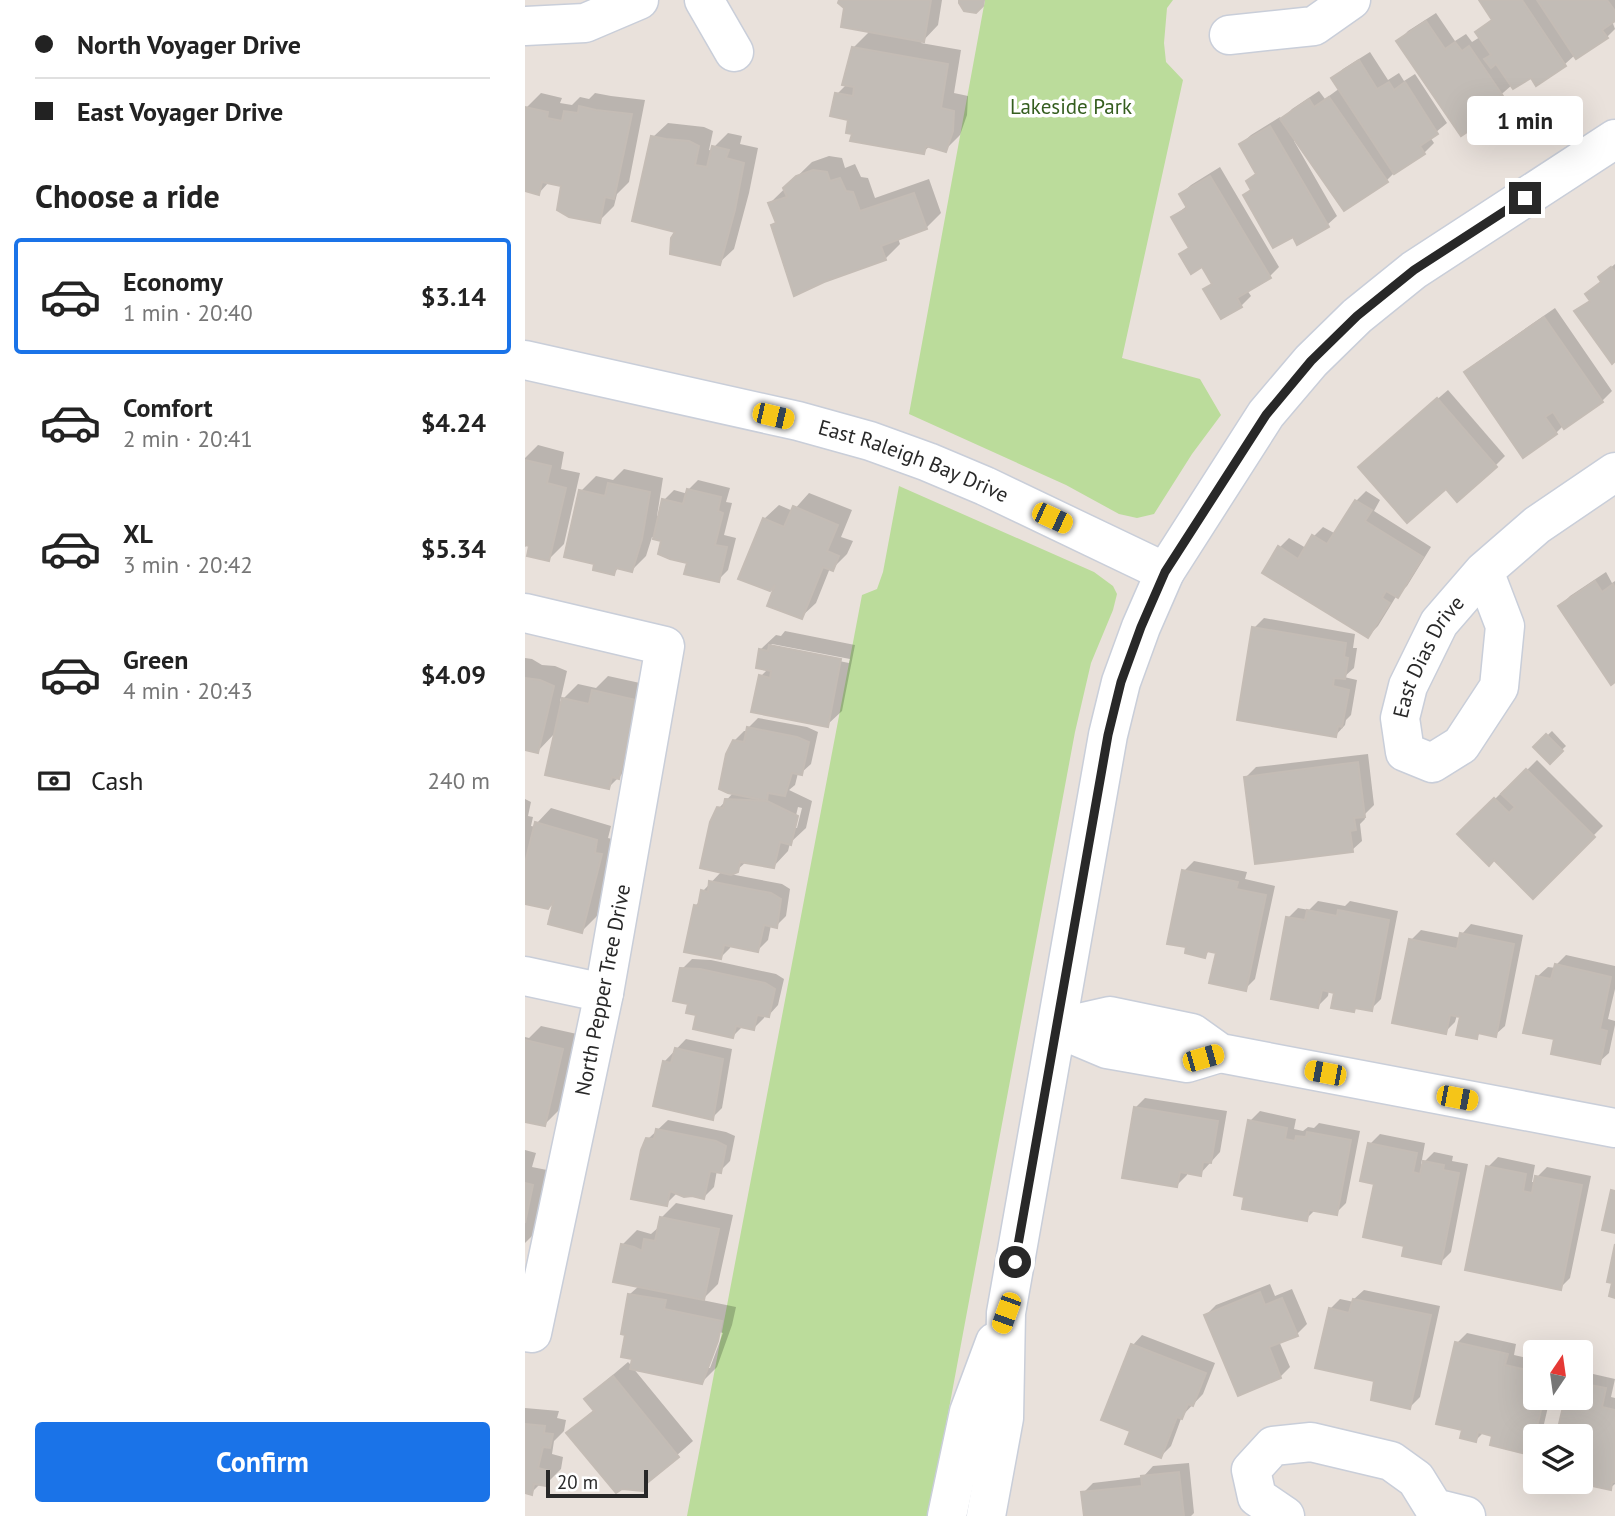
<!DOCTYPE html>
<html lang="en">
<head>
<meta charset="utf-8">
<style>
	body { margin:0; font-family:"PT Sans",sans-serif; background:#f2f2f2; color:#222; height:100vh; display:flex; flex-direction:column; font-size:26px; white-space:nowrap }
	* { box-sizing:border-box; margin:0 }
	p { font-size:23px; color:#767676 }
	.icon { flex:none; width:38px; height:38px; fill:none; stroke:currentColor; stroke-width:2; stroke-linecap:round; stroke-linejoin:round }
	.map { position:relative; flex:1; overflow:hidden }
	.details { display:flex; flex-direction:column; background:#fff; width:525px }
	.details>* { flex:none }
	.top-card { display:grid; align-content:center; height:154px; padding:0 35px; background:#fff }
	.needle { width:46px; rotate:13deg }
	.controls { position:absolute; left:998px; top:1340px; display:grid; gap:14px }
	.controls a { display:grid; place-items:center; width:70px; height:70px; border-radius:7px; background:#fff; box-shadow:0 7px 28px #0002; font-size:35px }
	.scale { position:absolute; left:21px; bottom:18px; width:102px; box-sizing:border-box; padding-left:7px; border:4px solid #282828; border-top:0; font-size:19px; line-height:24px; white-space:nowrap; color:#282828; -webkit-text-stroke:5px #fff; paint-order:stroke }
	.end { position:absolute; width:32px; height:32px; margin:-16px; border:9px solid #282828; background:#fff; box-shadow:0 0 0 4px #fff }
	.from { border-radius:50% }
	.bubble { position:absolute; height:49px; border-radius:7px; background:#fff; box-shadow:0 7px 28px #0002; font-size:23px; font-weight:600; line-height:49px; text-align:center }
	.car { position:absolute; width:21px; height:42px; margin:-21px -10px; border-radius:9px; box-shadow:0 0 5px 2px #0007; background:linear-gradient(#f5c518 24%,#345 0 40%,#f5c518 0 76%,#345 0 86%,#f5c518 0) }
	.top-card b { display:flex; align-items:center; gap:24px; height:66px; font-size:26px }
	.top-card b+b { border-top:2px solid #e0e0e0 }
	.top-card i { width:18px; height:18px; background:#222 }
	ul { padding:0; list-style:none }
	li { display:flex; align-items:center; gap:21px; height:116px; margin:0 14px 10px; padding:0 21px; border:4px solid transparent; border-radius:7px }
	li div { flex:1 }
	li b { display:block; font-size:26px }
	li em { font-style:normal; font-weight:600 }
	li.on { border-color:#1a73e8 }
	li>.icon { width:63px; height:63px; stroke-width:1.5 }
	h2 { padding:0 35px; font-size:32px; line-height:84px }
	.pay { display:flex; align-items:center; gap:18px; height:77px; padding:0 35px; font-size:26px }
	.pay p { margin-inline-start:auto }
	.primary-button { display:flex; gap:14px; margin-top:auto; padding:14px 35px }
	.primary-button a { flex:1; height:80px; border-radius:7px; background:#1a73e8; color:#fff; font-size:28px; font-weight:600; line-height:80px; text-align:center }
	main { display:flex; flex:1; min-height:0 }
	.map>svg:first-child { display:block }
</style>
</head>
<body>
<main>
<section class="details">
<div class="top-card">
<b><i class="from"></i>North Voyager Drive</b>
<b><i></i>East Voyager Drive</b>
</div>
<h2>Choose a ride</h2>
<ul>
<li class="on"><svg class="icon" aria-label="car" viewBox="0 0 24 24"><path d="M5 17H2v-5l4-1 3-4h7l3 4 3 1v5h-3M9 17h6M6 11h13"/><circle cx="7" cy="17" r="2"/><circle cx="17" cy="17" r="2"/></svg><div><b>Economy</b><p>1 min · 20:40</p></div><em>$3.14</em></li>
<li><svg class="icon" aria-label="car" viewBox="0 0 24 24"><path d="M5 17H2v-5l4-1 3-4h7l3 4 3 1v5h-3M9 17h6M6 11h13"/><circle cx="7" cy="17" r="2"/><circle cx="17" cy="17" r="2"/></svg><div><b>Comfort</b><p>2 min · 20:41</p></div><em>$4.24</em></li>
<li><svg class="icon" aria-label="car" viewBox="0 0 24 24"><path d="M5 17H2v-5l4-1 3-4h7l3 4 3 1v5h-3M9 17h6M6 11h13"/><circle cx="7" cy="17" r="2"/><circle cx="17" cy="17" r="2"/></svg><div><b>XL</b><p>3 min · 20:42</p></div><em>$5.34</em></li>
<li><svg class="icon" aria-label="car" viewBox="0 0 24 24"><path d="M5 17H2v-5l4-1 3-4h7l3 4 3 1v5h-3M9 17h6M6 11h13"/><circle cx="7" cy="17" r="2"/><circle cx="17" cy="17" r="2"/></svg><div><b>Green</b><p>4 min · 20:43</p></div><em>$4.09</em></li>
</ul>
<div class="pay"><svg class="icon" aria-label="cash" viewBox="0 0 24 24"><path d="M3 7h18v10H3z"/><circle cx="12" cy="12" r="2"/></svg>Cash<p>240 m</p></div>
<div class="primary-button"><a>Confirm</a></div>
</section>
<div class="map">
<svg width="1090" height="1516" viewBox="0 0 1090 1516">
	<rect width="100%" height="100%" fill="#e9e1db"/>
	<!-- green -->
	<g fill="#bbdc9b">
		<path d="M460,0H648L642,8L639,43L641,62L658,80L597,358L675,379L696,415L667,454L629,514L612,518L594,514L541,485L384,414Z"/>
		<path d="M374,486L569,572L588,586L592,594L588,610L566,663L550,732L404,1516H162L337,595L352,589L358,572Z"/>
	</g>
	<!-- shadow -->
	<g fill="#0003" fill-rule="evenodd">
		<path d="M315,0H417L413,25L396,43L436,50L429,93L443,96L442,115L435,135L420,150L405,146L398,152L329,133L325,119L312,94L322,84L328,48L346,30Z"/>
		<path d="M956,0H1090V19L1087,21L1090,29L1082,37L1050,55L1040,64L1012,84L1006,75L987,85L971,99L974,105L965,115L874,41L883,31L911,13L930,41L941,34L947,42L955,37L952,32L968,18Z"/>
		<path d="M845,52L863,80L874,73L879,81L890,74L922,123L905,137L909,143L899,153L872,170L862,180L820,209L771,139L769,141L812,216L802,225L768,234L720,195L727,188L723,181L732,172L716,144L726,135L755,117L757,120L767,109L794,91L800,99L815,88L809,78L818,69Z"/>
		<path d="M16,93L37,98L35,103L47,105L55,97L64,99L70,93L86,96L120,100L104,182L92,194L89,206L74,221L38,185L24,182L14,193L0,189V114L1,108Z"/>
		<path d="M143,123L179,127L188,131L184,150L188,151L189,147L203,133L217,136L215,144L233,148L224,193L209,249L194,263L153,231L128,137Z"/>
		<path d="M304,156L317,158L320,168L330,164L336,177L343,178L350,198L404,179L416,213L401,228L373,238L375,244L360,259L248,225L252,221L245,203L287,162Z"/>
		<path d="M695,167L754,267L744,277L722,290L726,296L716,306L681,289L688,282L678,265L656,254L665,246L648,217L663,205L656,194L666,185Z"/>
		<path d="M1090,264V359L1052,312L1066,299L1062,294L1077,280L1075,277Z"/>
		<path d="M1030,308L1087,391L1077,401L1040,427L1039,425L1031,433L941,372L951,363Z"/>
		<path d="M923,390L980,456L970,466L921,487L845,457Z"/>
		<path d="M13,445L39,452L36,469L55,473L39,544L24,559L6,545L3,544L0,547V458Z"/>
		<path d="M99,469L138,478L132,516H135L139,500L149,490L163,494V490L173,480L205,488L201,502L207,503L199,535L211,538L203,570L193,580L138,539L127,537L121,556L107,570L94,567L89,573L56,491L71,476L88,480Z"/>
		<path d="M841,491L855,500L849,511L906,547L882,586L872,595L853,626L843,636L754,548L764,538L781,548L789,536L798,527L811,534L831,501Z"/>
		<path d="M284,493L327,510L316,537L328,541L322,554L307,569L305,568L291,603L276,617L255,578L239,519L254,505L268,511Z"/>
		<path d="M1081,572L1087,583L1090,581V680L1035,606L1045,596Z"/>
		<path d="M739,618L830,634L828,648H832L829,668L819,677L832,680L826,715L821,720L820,725L811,735L729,628Z"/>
		<path d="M260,631L330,645L317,711L302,725L236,676L243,669L233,667L236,649L251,635L256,636ZM247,644L325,659L324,663L244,647Z"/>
		<path d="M0,658L7,659L17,665L30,666L42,671L35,702L53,684L71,688L83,676L124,685L99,772L84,787L31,732L13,751L0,748Z"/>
		<path d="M233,718L282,727L293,732L286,764L276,773H273L270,785L264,790L287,801L281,828L265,843L263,851L249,866L221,862L212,870L205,874L257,884L265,889L261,916L251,926L246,925L243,940L233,950L206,945L205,948L196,957L170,906L176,900L178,891L197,871L194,808L209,792V741L219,731H222L223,728ZM273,807L277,808L272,828H268Z"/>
		<path d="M1027,731L1041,746L1025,761L1010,747Z"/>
		<path d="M843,754L849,805L839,815L840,819L835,824L837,841L827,850L721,777L731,767Z"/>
		<path d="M1012,760L1078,826L1008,896L970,858L935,834L980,789L981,791Z"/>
		<path d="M0,799L6,802L3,816L8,817L6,826L11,827L12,823L26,808L86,826L83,838L91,840L72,916L57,931L31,899L22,907L0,902Z"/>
		<path d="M669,861L722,872L720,879L750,886L730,979L720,989L693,952L685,950L679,956L659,871Z"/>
		<path d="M793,901L820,906L825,901L873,911L856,999L846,1009L832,1006L828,1010L811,992L804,990L803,996L793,1006L763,918L773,908L784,910Z"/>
		<path d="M946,924L998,935L980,1026L970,1035L956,1032L951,1037L937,1015H932L930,1022L920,1032L886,940L896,930L936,938L937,934Z"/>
		<path d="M1041,955L1090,966V989L1083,1019L1090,1021V1025L1084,1053L1074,1062L1013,976L1023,967L1031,968V965Z"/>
		<path d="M167,959L186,960L251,974L259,979L253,1005L244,1015L240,1014L239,1018L229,1028L218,1026L208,1036L173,1014L165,1002L157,969Z"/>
		<path d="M16,1026L52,1034L34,1110L19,1125L0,1120V1037L4,1038Z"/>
		<path d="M161,1039L207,1049L197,1108L187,1118L139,1062Z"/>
		<path d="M620,1098L702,1111L695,1152L675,1174L662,1171V1175L652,1185L610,1108Z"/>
		<path d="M735,1111L771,1119L769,1129L778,1131L783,1127L789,1128L794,1123L835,1131L821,1203L811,1213L791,1209L781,1219L725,1121Z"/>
		<path d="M143,1120L201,1132L210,1136L205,1161L195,1171L192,1170L189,1187L179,1197L152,1193L141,1204L123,1139Z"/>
		<path d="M855,1134L900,1143L896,1165L909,1152L928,1156L927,1161L943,1164L926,1252L916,1262L881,1244L851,1183L845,1144Z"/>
		<path d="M0,1150L11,1153L7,1167L22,1170L8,1235L0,1243Z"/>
		<path d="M973,1157L1010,1165L1007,1182H1011L1012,1177L1022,1167L1066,1176L1045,1278L1035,1288L963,1167Z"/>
		<path d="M151,1203L208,1215L193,1284L177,1300L211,1307L207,1325L192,1367L177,1382L108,1368L168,1441L134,1471L117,1490L43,1433L70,1409L61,1399L76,1385L103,1362L108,1367L105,1294L114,1286L97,1245L112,1230L126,1234L135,1226L136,1218ZM194,1332L198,1333L185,1368H181Z"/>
		<path d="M745,1284L750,1296L767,1289L782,1324L772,1334L754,1341L765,1367L755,1377L681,1315L691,1305Z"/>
		<path d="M839,1290L915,1306L895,1397L885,1407L852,1380L805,1309L815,1299L829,1302V1299Z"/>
		<path d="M942,1333L991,1344L989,1355L1010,1360V1398H1025L1016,1437H1010V1448L1005,1453L969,1434L959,1432L951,1440L939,1429L932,1343Z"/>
		<path d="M617,1335L690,1363L678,1394L657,1416L646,1446L636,1456L608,1430L578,1419L608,1345Z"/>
		<path d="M1055,1371L1090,1379L1086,1397L1090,1398V1484L1085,1488L1055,1398Z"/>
		<path d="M0,1408L34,1411L32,1418L41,1420L39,1431L29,1441L27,1454L38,1457L36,1469L21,1484L16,1483L6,1493L0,1492Z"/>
		<path d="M664,1463L669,1513L666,1516H561L558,1493L568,1483L618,1477L628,1466Z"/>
	</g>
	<!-- building -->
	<g fill="#c2bcb6" stroke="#c4bcb5" stroke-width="2">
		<path d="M314,0H406L399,42L316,27L319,8L313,3Z"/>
		<path d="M434,0H459L458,6L451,13L439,11L434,3Z"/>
		<path d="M954,0H997L1041,66L1011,86L1006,78L988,89L971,64L966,68L959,59L966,55L950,32L967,20Z"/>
		<path d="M1012,0H1082L1090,11V21L1077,30L1083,38L1051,59Z"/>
		<path d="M901,21L920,49L930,42L937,51L944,46L978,96L961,109L966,116L936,136L871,41Z"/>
		<path d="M327,47L423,64L416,108L429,111L428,131L421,152L401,146L399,154L325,141L327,134L321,133L323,120L305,116L310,93L328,96L329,87L317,85Z"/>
		<path d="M834,60L852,89L864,82L869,90L880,82L913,134L895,146L900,154L869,174L806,78Z"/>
		<path d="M804,97L863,182L819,211L755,119L784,99L789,107Z"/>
		<path d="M54,106L71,110L107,114L89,199L80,197L75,223L44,217L32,210L36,186L17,182L14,195L0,191V107L23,112L22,118L37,121L39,111L53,113Z"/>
		<path d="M745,126L804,227L772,245L768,237L748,248L718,195L726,190L721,181L731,174L714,144Z"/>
		<path d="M126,136L141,139L164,141L174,146L170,165L182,167L187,146L204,150L201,158L219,163L210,210L195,265L145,254L146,238L150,232L107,221Z"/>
		<path d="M288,170L302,172L305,181L315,178L321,191L328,192L335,211L389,193L402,229L356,246L361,260L299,282L269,296L246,225L251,223L243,203L262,197L258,188L271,176Z"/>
		<path d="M685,176L746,278L712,298L717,307L696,319L678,289L687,284L677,267L666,274L654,254L664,248L646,217L662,208L654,194Z"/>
		<path d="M1086,267L1090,272V361L1087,364L1049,311L1065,301L1060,294L1076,282L1073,277Z"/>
		<path d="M1019,317L1078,402L1039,429L1028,412L1020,417L1032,434L998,458L939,372Z"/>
		<path d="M912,398L972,467L932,502L921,489L882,523L833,467Z"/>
		<path d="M0,460L26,466L22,483L41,488L24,561L2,556L4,546L0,545Z"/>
		<path d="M83,483L125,492L117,539L107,572L91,568L89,575L68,570L69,564L39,557L54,490L80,496Z"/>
		<path d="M162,489L196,497L193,511L198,513L190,545L202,547L194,582L159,574L162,563L145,559L133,554L136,541L128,539L137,499L158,504Z"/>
		<path d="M830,500L847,510L840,521L898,557L873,598L861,591L857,598L865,603L843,638L737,573L753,546L773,559L787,535L802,544Z"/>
		<path d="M268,506L313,525L302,551L314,556L308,571L298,567L277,619L242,606L250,585L245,591L213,579L238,518L259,527Z"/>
		<path d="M1070,581L1077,592L1088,584L1090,588V682L1086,685L1033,606Z"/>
		<path d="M727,627L821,643L819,657L823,658L820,679L809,678L808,686L824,690L817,727L813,726L811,737L712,720Z"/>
		<path d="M244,645L316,659L303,727L226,712L234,675L245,678L246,671L231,668L234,649L243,651Z"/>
		<path d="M0,678L15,680L29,686L13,753L0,750Z"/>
		<path d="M67,690L111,700L94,779L87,777L84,789L20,775L37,698L64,704Z"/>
		<path d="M222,727L272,737L284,742L277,775L267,773L260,796L243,793L242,801L203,793L194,789L201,754L208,740L219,742Z"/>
		<path d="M1021,734L1038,751L1025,764L1008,747Z"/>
		<path d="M833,762L840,817L829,818L831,830L825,831L828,852L730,864L719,777Z"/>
		<path d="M1001,769L1070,837L1008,899L969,860L964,866L932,834L969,798L984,813L990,807L976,794Z"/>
		<path d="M200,799L242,801L273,816L266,845L255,842L249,868L215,862L213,872L206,875L175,868L185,822L192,807L198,808Z"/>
		<path d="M10,822L72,840L70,853L77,854L57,933L23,924L29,900L23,909L0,904V863Z"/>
		<path d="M657,870L713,882L711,889L741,895L721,991L684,983L691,953L682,951L680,958L660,953L661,947L642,944Z"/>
		<path d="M184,881L246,893L256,899L252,928L239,925L233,952L199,945L196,959L159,952L169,905L173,906L176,890L183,892Z"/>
		<path d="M782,910L812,916L813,910L864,920L847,1011L830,1008L829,1012L806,1008L809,993L797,990L793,1008L746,999L761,917L780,920Z"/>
		<path d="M935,933L989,944L971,1037L953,1033L952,1039L931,1035L935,1017L925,1015L921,1034L867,1023L884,939L932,949Z"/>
		<path d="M1030,964L1086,977L1075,1029L1082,1031L1075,1064L1026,1054L1029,1039L998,1033L1011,976L1026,979Z"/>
		<path d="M155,968L175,969L240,983L250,989L244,1017L232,1015L229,1030L211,1026L208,1038L168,1029L171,1015L161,1013L163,1004L148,1001Z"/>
		<path d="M0,1040L38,1049L20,1126L0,1122Z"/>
		<path d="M150,1048L198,1059L188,1120L128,1106L138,1061L146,1063Z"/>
		<path d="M609,1107L693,1121L686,1163L678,1162L676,1176L655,1172L652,1187L597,1178Z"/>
		<path d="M723,1120L762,1128L760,1139L770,1141L771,1136L781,1137L782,1132L826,1140L812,1215L784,1210L782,1221L717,1209L719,1197L709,1195Z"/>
		<path d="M131,1129L191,1141L201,1146L196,1173L185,1171L179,1199L167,1196L159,1197L145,1191L142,1206L106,1199L116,1150L121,1138L129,1139Z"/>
		<path d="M843,1143L892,1153L888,1172L895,1174L898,1161L919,1165L918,1170L934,1173L916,1264L877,1256L879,1246L838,1237L849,1184L835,1181Z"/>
		<path d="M961,1166L1001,1174L998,1191L1007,1193L1010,1176L1057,1185L1036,1290L940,1270Z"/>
		<path d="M0,1183L8,1185L0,1223Z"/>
		<path d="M1086,1190L1090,1191V1233L1077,1230Z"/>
		<path d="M135,1217L194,1229L179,1300L88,1282L96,1244L109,1247L117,1251L119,1239L130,1241Z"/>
		<path d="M1090,1244V1298L1084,1296L1087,1283L1082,1282Z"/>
		<path d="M735,1292L740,1305L757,1298L773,1336L744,1347L756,1378L713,1396L679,1315Z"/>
		<path d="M103,1294L141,1300L139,1309L197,1321L193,1341L177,1384L105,1369L107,1359L96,1357L100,1335L96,1334Z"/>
		<path d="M828,1299L906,1315L885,1409L846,1400L849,1381L790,1368L804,1308L824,1313Z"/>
		<path d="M930,1342L983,1354L980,1365L1010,1372V1398H1019L1005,1455L965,1445L967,1436L953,1432L951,1442L935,1438L937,1430L911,1424Z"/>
		<path d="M606,1344L681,1373L668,1406L663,1404L657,1419L652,1417L636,1458L600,1444L605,1431L576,1420Z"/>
		<path d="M88,1376L154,1457L122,1483L118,1491L97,1489L91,1493L41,1433L69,1411L59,1399Z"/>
		<path d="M1055,1383L1081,1388L1077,1407L1090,1410V1482H1087L1086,1490L1049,1482H1055V1437H1031L1040,1398H1055Z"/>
		<path d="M0,1424L20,1426L19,1433L28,1434L25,1448L18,1447L13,1468L25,1471L22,1486L9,1484L7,1495L0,1493Z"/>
		<path d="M654,1472L659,1516H559L556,1492L617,1486L616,1476Z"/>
	</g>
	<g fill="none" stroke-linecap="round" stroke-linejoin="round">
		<!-- minor casing -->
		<g stroke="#c9ced9" stroke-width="41">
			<g id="minor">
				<path d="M179,0L209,52"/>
				<path d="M0,26L60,23L114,0"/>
				<path d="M704,35L789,26L826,0"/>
				<path id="s1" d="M0,360L273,421L345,441L403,462L460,486L640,572"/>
				<path id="s2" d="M959,571L980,626L974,687L936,745L907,763L880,752L875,718L883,686L914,623L959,571L1012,525L1090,472"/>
				<path d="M0,613L140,646L79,993L7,1333L0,1332"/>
				<path d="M0,976L79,993"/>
				<path d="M532,1028L585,1016L667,1033L695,1053L1090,1128"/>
				<path d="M532,1028L582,1049L662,1063L695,1053"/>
				<path d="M422,1516L444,1412L470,1342"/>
				<path d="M461,1516L479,1418L481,1313L583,735L596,682L616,627L640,572L741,414L786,361L832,316L889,270L1090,139"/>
				<path d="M760,1516L732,1497L726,1470L748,1446L786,1442L866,1461L891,1479L909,1508L941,1516"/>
			</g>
		</g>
		<!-- minor -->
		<use href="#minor" stroke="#fff" stroke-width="38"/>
	</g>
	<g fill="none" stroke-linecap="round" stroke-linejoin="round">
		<!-- route -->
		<path stroke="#282828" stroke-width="9" d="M490,1262L583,735L596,682L616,627L640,572L741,415L786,361L832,316L889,270L1000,198"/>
	</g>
	<g text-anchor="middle" stroke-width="7" stroke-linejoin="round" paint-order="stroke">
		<!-- park labels -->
		<g font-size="21" fill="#355e1f" stroke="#fff">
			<text x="546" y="114">Lakeside Park</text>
		</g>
		<!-- street labels -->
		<g font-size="21" fill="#282828" stroke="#fff">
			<text dy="7" stroke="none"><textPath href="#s1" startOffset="402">East Raleigh Bay Drive</textPath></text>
			<text dy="7" stroke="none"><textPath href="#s2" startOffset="355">East Dias Drive</textPath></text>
			<text transform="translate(78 990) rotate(-79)" y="7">North Pepper Tree Drive</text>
		</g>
	</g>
</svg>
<div class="controls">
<a><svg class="needle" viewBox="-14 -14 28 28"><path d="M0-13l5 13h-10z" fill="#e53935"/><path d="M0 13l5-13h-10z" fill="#767676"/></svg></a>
<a><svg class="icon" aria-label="layers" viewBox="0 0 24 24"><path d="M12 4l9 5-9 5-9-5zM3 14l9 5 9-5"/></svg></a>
</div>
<div class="scale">20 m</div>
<i class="end from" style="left:490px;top:1262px"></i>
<i class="end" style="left:1000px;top:198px"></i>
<div class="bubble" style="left:942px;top:96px;width:116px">1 min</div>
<i class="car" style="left:248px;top:416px;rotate:103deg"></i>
<i class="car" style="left:527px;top:518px;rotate:115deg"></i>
<i class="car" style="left:678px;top:1058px;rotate:74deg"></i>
<i class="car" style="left:800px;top:1073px;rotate:281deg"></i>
<i class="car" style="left:932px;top:1098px;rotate:101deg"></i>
<i class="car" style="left:481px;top:1313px;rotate:200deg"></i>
</div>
</main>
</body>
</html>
